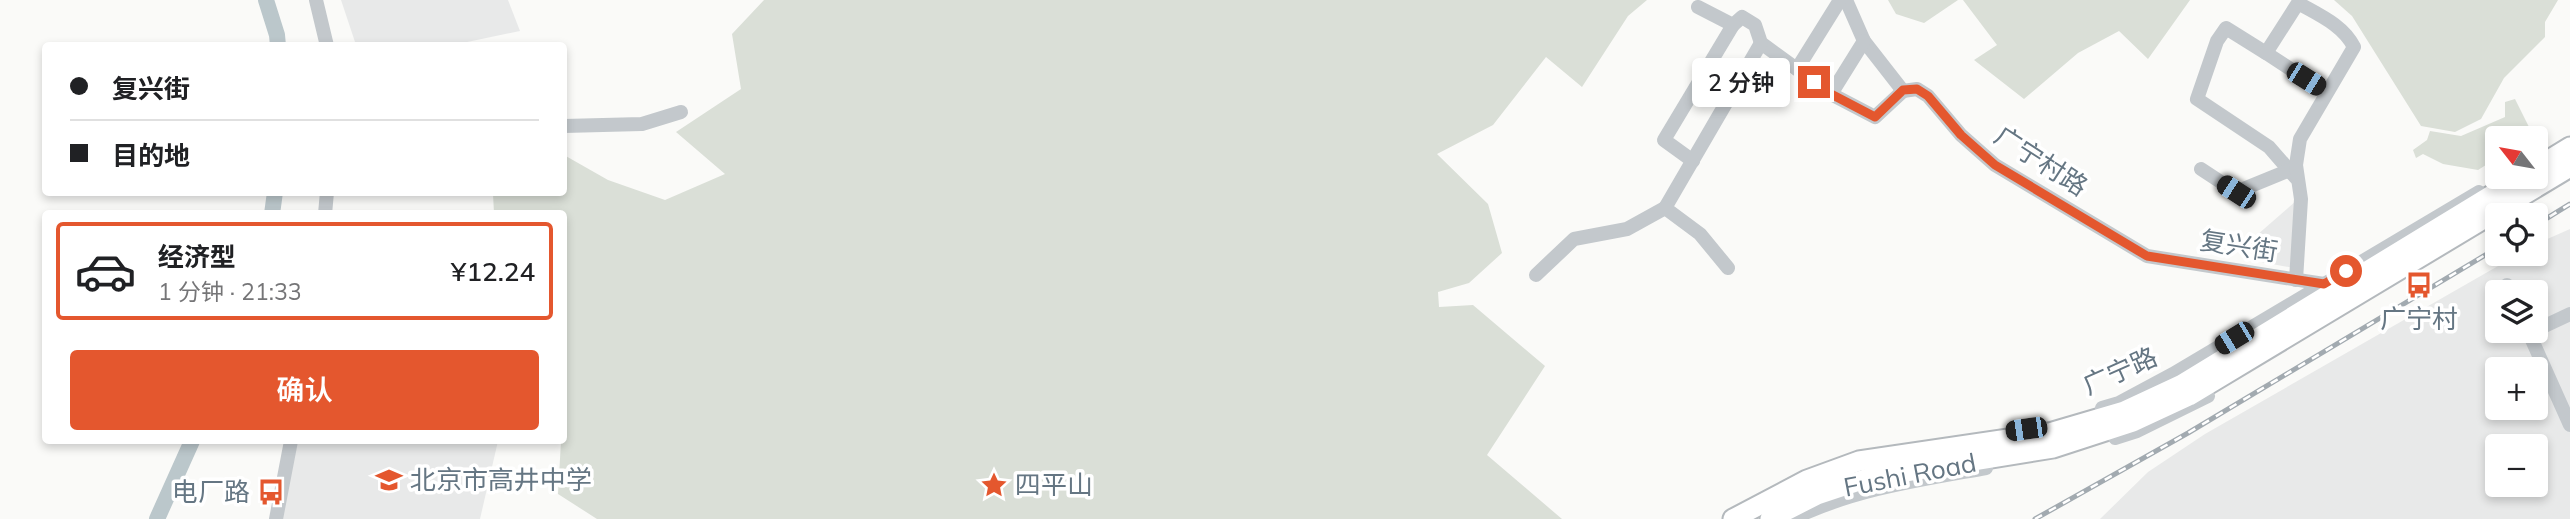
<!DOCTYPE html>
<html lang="zh">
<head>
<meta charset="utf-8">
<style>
	body { margin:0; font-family:Mulish,"Noto Sans SC",sans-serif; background:#f6f6f6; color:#202124; height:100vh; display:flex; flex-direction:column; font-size:26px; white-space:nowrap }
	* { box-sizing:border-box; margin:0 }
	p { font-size:23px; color:#757577 }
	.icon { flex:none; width:38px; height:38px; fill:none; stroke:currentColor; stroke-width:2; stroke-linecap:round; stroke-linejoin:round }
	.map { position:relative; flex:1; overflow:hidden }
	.side { position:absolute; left:42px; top:210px; width:525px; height:234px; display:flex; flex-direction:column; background:#fff; border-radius:7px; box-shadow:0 4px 10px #0003 }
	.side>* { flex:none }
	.banner { position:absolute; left:42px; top:42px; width:525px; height:154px; border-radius:7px; box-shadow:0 4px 10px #0003; display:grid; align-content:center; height:154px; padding:0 28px; background:#fff }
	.needle { width:46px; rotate:301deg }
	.tools { position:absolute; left:2485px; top:126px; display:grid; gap:14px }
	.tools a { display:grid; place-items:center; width:63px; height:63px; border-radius:7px; background:#fff; box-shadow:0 4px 10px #0003; font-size:35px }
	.end { position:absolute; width:32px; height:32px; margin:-16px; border:9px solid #e4572e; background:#fff; box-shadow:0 0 0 4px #fff }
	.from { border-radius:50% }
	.bubble { position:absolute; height:49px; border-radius:7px; background:#fff; box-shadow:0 4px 10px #0003; font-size:23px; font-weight:600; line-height:49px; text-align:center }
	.car { position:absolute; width:21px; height:42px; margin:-21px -10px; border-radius:9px; box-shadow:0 0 5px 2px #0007; background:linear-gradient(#222 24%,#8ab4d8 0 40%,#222 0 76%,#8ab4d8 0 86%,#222 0) }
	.banner b { display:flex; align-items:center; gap:24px; height:66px; font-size:26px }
	.banner b+b { border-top:2px solid #e0e0e0 }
	.banner i { width:18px; height:18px; background:#202124 }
	ul { padding:12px 0 0; list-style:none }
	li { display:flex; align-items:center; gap:21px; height:98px; margin:0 14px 10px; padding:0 14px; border:4px solid #e0e0e0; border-radius:7px }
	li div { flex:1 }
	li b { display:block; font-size:26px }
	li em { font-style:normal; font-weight:600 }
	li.active { border-color:#e4572e }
	li>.icon { width:63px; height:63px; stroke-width:1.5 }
	.cta { display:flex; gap:14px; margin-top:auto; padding:14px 28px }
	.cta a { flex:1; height:80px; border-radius:7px; background:#e4572e; color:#fff; font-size:28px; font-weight:600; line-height:80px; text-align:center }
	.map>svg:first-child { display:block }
</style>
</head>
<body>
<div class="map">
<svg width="2570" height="519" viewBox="0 0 2570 519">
	<rect width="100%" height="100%" fill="#fafaf8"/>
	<!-- built -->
	<g fill="#e8e9e9" fill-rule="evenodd">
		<path d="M341,0H508L520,31L453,45H356Z"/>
		<path d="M2297,200L2294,268L2261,262L2249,242Z"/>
		<path d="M2570,229V519H2100L2148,472L2205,434L2519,254H2536V244ZM2497,292H2536V331H2497ZM2497,369H2536V408H2497ZM2497,446H2536V485H2497Z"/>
		<path d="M297,441H498L480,519H282Z"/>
	</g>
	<!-- green -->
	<g fill="#dadfd7">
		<path d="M764,0H1647L1628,16L1582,87L1546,57L1493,125L1437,154L1488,204L1502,253L1469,283L1438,292L1439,307L1473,305L1545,366L1487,455L1562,519H597L558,494L561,441H564V214L494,213L493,194L564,192V155L608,180L665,200L725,174L676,132L741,89L732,34Z"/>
		<path d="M1888,0H1958L1924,23L1896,14Z"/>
		<path d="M1963,0H2190L2148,59L2119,31L2078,53L2024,99L1974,60L1997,45Z"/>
		<path d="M2334,0H2558L2545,22V37L2504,78L2481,119L2455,132L2421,126L2352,16Z"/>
		<path d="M2515,99L2533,135L2528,138H2497V158L2478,170L2443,164L2423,154L2416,158L2413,150L2427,140L2430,131L2461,136L2505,117V102Z"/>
	</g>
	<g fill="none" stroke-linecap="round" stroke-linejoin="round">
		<!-- river -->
		<g stroke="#bbc7cb" stroke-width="16">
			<path d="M266,0L277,35L278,46"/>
			<path d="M272,214L275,192"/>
			<path d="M157,519L192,441"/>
		</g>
		<!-- highway casing -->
		<g stroke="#b4b9bd" stroke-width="23">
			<g id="highway">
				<path d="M2536,168L2570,147"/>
				<path d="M1733,519L1807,480L1859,461L2049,433L2124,411L2182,384L2521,177"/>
				<path d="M1770,519L1817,495L1868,478L2053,448L2133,422L2189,396L2570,167"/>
			</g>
		</g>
		<!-- minor -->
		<g stroke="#c3c8cc" stroke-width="14">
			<path d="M316,0L327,46"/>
			<path d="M1846,0L1864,41L1903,91"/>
			<path d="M1698,7L1733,25L1742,17L1755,25L1761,43L1831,94L1875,117L1903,91"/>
			<path d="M2266,53L2226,28L2217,41L2197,99L2269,147L2296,178"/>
			<path d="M1797,69L1840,0"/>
			<path d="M1903,91L1917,89L1928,96L1961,135L1995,165L2147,256L2324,284"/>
			<path d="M1831,94L1864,41"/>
			<path d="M564,126L642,124L681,112"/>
			<path d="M1693,161L1664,140L1733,25"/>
			<path d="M2201,169L2236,192L2290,170"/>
			<path d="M1665,208L1761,43"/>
			<path d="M325,214L327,192"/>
			<path d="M1536,275L1574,239L1627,229L1665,208L1700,234L1728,268"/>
			<path d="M2296,280L2301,199L2296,165L2300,139L2354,47C2343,25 2319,15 2298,3L2266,53L2326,92"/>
			<path d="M2507,285L2510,292"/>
			<path d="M2536,330L2570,314"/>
			<path d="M2528,331L2570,425"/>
			<path d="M2102,408L2119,403L2173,374L2479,192"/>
			<path d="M2115,438L2137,431L2208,396"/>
			<path d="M276,519L291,441"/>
			<path d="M1792,519C1854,489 1919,480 1986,468"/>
		</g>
		<!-- highway -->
		<use href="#highway" stroke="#fff" stroke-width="19"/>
		<!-- rail casing -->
		<g stroke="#a2aab0" stroke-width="5">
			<g id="rail">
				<path d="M2536,225L2570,204"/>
				<path d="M2035,519L2188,433L2497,248"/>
			</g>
		</g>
		<!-- rail -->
		<use href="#rail" stroke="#fff" stroke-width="2.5" stroke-dasharray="8" stroke-linecap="butt"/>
	</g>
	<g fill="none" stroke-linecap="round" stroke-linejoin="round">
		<!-- route -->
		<path stroke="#e4572e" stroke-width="9" d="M1814,82L1831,94L1875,117L1903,90L1917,89L1928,96L1961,135L1995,165L2147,256L2324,284L2346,271"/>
	</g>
	<!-- icons -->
	<defs>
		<g id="bus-bare" transform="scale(2.1)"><path d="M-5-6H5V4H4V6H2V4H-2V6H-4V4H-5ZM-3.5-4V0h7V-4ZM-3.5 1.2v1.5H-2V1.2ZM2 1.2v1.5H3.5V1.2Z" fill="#e4572e" stroke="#fff" stroke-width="2.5" paint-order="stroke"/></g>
		<g id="school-bare" transform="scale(2.1)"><path d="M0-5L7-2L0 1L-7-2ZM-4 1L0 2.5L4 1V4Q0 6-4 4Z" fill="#e4572e" stroke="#fff" stroke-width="2.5" paint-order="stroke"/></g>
		<g id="sight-bare" transform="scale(2.1)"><path d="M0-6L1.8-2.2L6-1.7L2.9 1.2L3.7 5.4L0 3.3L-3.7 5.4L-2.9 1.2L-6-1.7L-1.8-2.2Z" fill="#e4572e" stroke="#fff" stroke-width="2.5" paint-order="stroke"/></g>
	</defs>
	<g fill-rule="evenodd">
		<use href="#bus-bare" x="2419" y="285"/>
		<use href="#school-bare" x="389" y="480"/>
		<use href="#sight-bare" x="994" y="485"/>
		<use href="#bus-bare" x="271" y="492"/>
	</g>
	<g text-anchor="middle" stroke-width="7" stroke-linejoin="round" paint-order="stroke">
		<!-- street labels -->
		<g font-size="26" fill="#657683" stroke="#fff">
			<text transform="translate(2041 161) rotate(33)" y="9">广宁村路</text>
			<text transform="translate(2239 246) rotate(9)" y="9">复兴街</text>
			<text transform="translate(2120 371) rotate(-24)" y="9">广宁路</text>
			<text transform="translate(1910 475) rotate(-11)" y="9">Fushi Road</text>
		</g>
		<!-- poi labels -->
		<g font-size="26" fill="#657683" stroke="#fff" text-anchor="start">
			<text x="2419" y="328" text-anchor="middle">广宁村</text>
			<text x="410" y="489">北京市高井中学</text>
			<text x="1015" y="494">四平山</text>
			<text x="250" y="501" text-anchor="end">电厂路</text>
		</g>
	</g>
</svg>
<div class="tools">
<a><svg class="needle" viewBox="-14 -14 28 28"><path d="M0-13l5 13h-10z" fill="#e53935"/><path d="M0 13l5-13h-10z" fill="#757577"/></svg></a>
<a><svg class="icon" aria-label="locate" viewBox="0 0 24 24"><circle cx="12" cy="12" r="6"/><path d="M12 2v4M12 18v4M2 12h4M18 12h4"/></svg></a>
<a><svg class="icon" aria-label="layers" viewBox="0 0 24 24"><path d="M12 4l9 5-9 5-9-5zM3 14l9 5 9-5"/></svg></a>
<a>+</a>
<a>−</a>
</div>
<i class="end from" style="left:2346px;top:271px"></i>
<i class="end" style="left:1814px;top:82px"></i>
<div class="bubble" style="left:1692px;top:58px;width:98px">2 分钟</div>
<i class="car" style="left:2306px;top:79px;rotate:122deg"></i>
<i class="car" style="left:2236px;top:192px;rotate:303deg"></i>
<i class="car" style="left:2234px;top:338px;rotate:239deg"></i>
<i class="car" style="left:2026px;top:429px;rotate:262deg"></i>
<div class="banner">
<b><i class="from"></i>复兴街</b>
<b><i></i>目的地</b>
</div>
<section class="side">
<ul>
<li class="active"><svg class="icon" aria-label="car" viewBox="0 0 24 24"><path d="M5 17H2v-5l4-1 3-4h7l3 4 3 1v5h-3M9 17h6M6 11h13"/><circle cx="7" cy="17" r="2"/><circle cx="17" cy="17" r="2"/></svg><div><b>经济型</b><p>1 分钟 · 21:33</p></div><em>¥12.24</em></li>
</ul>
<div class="cta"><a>确认</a></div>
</section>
</div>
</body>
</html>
